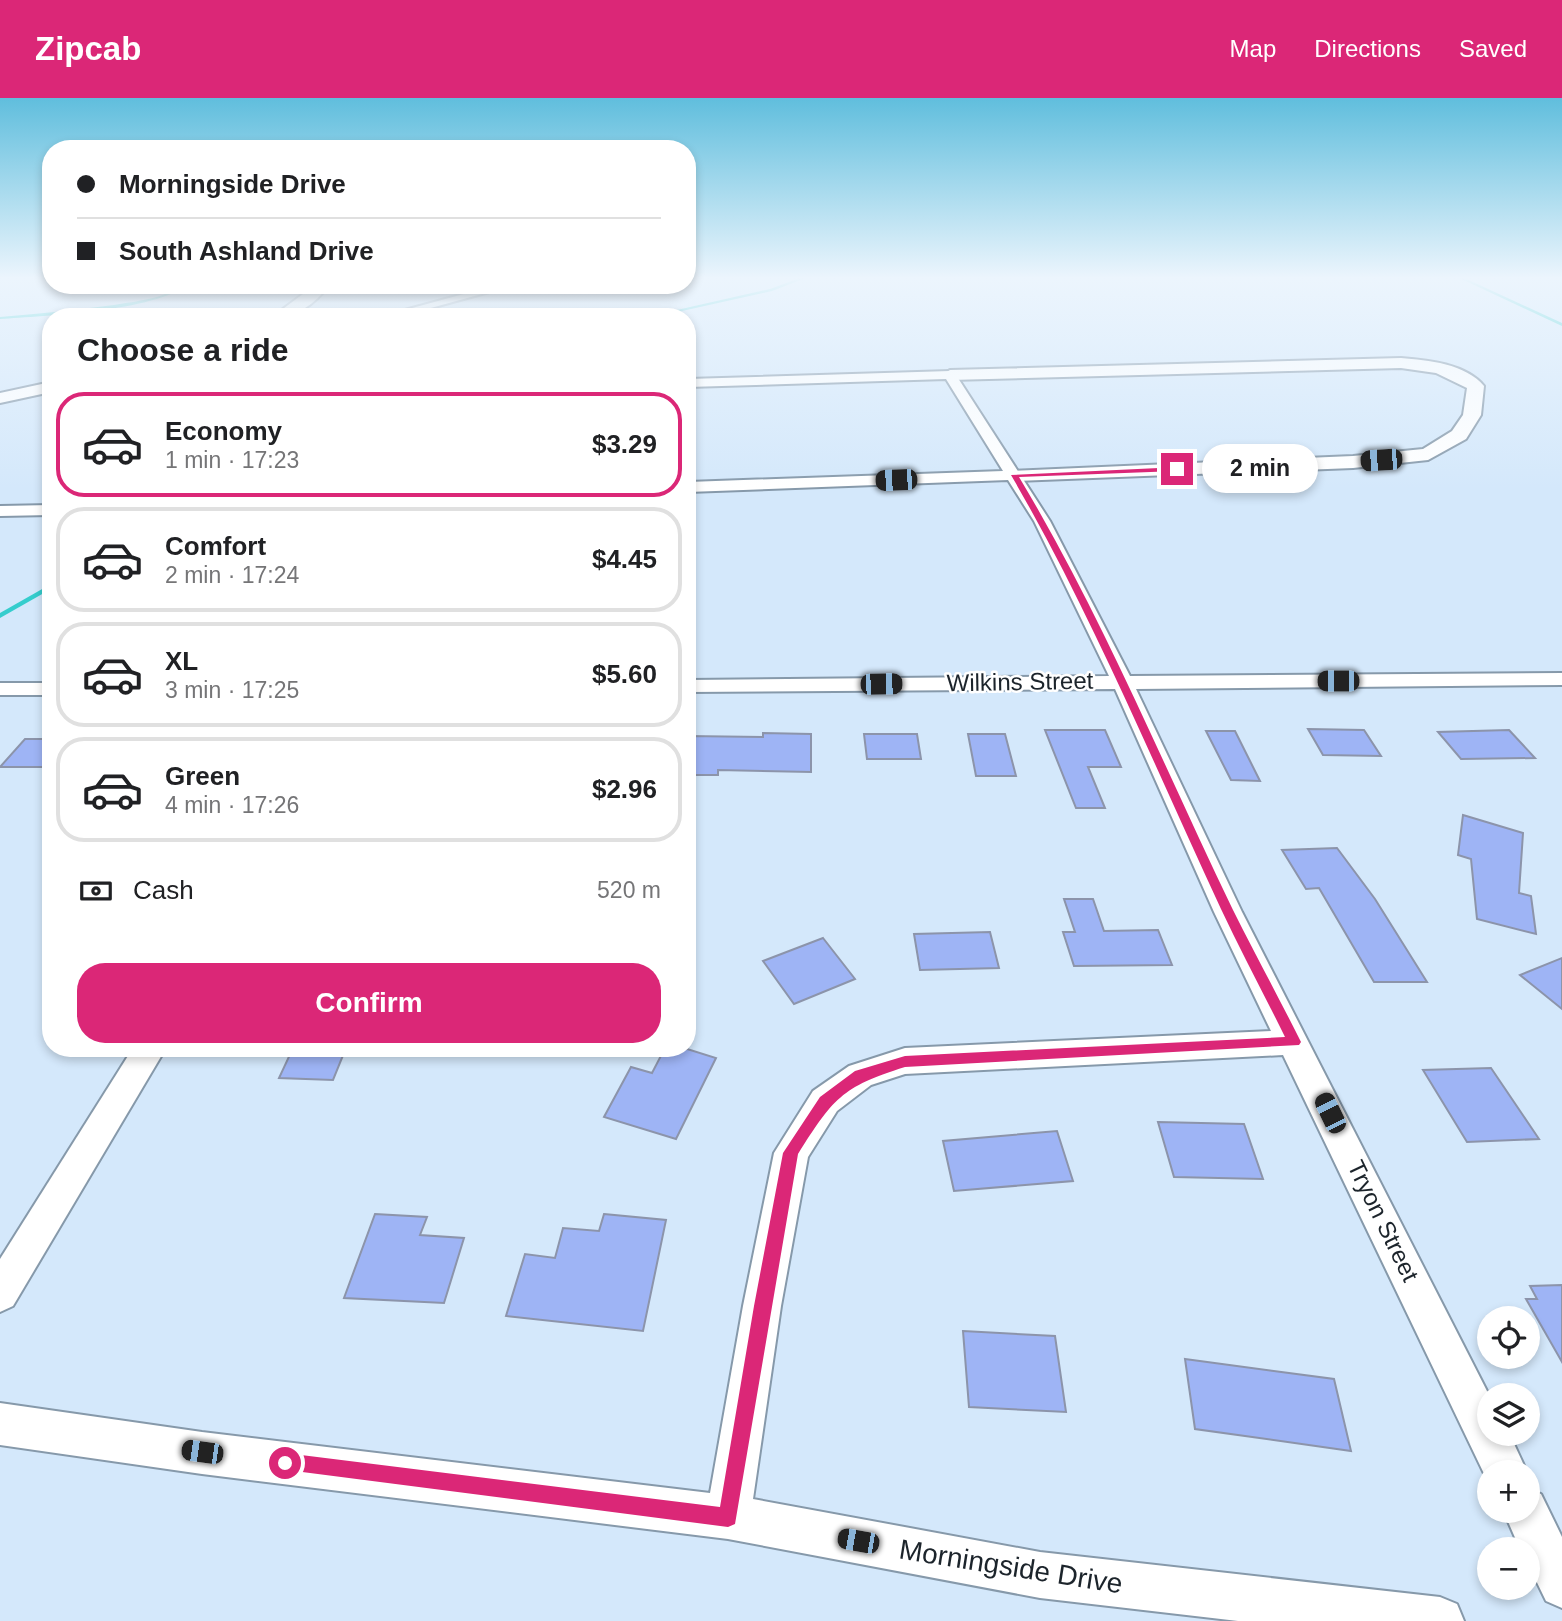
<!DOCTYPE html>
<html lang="en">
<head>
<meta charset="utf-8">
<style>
	body { margin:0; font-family:Helvetica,sans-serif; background:#f6f6f6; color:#202124; height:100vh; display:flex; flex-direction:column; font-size:26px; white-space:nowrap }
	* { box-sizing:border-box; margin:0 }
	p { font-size:23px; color:#757577 }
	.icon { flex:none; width:38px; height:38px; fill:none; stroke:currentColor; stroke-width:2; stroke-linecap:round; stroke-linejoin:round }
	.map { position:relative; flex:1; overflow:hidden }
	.panel { position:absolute; left:42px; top:210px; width:654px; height:749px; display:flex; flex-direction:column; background:#fff; border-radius:28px; box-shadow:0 4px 10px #0003 }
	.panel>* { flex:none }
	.guide { position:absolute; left:42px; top:42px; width:654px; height:154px; border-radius:28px; box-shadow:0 4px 10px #0003; display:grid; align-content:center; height:154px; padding:0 35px; background:#fff }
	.buttons { position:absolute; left:1477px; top:1208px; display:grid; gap:14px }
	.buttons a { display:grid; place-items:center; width:63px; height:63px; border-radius:50%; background:#fff; box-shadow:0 4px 10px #0003; font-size:35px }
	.end { position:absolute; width:32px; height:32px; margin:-16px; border:9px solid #db2777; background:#fff; box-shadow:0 0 0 4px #fff }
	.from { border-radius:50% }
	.bubble { position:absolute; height:49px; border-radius:24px; background:#fff; box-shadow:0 4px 10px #0003; font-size:23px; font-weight:700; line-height:49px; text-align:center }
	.car { position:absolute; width:21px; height:42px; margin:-21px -10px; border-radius:9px; box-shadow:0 0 5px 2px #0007; background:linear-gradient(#222 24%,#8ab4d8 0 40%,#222 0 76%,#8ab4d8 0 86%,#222 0) }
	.guide b { display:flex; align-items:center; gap:24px; height:66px; font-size:26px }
	.guide b+b { border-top:2px solid #e0e0e0 }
	.guide i { width:18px; height:18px; background:#202124 }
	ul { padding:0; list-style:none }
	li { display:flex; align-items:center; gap:21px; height:105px; margin:0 14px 10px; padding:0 21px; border:4px solid #e0e0e0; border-radius:28px }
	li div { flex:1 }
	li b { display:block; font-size:26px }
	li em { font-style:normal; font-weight:700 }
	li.on { border-color:#db2777 }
	li>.icon { width:63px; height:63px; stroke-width:1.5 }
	h2 { padding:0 35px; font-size:32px; line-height:84px }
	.pay { display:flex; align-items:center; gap:18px; height:77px; padding:0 35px; font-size:26px }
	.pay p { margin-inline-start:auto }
	.action { display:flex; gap:14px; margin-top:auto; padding:14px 35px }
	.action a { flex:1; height:80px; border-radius:28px; background:#db2777; color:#fff; font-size:28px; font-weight:700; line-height:80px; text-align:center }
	header { display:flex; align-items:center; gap:42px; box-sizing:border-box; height:98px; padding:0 35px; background:#db2777; color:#fff }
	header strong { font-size:33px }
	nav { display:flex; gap:38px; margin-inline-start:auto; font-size:24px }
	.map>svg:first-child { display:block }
</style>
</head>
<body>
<header>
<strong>Zipcab</strong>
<nav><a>Map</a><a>Directions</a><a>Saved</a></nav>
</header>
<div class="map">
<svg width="1562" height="1523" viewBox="0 0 1562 1523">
	<rect width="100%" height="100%" fill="#d4e8fb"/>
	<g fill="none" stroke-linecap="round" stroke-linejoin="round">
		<!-- stream -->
		<g fill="#35cdcd" fill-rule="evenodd">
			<path d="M805,178H811L772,193L655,219H646L770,191Z"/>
			<path d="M1455,178H1460L1562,225V228Z"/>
			<path d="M182,187H187C154,213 44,218 0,221V219C38,216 76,212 114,207C137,203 163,201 182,187Z"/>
			<path d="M51,486V491L0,520V515Z"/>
		</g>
	</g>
	<!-- building -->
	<g fill="#9eb4f5" stroke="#8c94aa" stroke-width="2">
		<path d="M1308,631L1364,632L1381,658L1323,657Z"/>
		<path d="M1045,632H1105L1121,669H1088L1105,710H1076Z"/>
		<path d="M1509,632L1535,660L1461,661L1438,634Z"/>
		<path d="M1206,633H1235L1260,683L1231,682Z"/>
		<path d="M763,635L811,636V674L718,672V677H688V638L763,639Z"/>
		<path d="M864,636H917L921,661H867Z"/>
		<path d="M968,636H1005L1016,678H976Z"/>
		<path d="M25,641H51V669H0Z"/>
		<path d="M1463,717L1523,735L1519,795L1531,798L1536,836L1477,821L1471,761L1458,757Z"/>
		<path d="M1337,750L1375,801L1427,884H1374L1319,790L1306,791L1282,752Z"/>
		<path d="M1064,801H1093L1104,833L1158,832L1172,867L1074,868L1063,834H1075Z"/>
		<path d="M990,834L999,870L920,872L914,836Z"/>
		<path d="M823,840L855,881L794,906L763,863Z"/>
		<path d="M1562,860V911L1520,877Z"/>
		<path d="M293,950H346L333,982L279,980Z"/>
		<path d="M665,950H684L716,960L676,1041L604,1019L631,969L652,975Z"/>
		<path d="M1491,970L1539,1041L1467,1044L1423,972Z"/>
		<path d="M1158,1024L1244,1026L1263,1081L1174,1079Z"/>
		<path d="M1057,1033L1073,1083L954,1093L943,1043Z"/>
		<path d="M375,1116L427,1119L420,1137L464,1140L444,1205L344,1200Z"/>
		<path d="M604,1116L666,1122L643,1233L506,1218L525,1156L555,1160L563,1130L599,1133Z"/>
		<path d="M1562,1187V1264L1526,1201H1537L1530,1188Z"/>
		<path d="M963,1233L1055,1238L1066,1314L969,1309Z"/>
		<path d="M1185,1261L1334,1281L1351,1353L1195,1331Z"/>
	</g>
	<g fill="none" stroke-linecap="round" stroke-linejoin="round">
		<!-- minor casing -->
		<g stroke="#8699aa" stroke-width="4">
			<g id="minor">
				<path d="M497,187H515L398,219H379Z"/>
				<path d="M950,273L956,277L1050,423L1130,578L1562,575V587L1136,591L1242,814L1489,1297V1335H1509L1527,1374H1489V1386L1283,957L905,976L871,987L837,1013L808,1059L781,1208L753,1401L1040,1454L1440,1499L1457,1506L1464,1523H1238L1040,1500L728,1441L202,1376L0,1347V1305L202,1334L710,1395L743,1208L774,1055L813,993L849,968L905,950L1271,933L1214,814L1115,591L688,594V582L1109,578L1034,423L1008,382L688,394V384L1003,373L946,281L688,289V281Z"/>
				<path d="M51,407V417L0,418V408Z"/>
				<rect x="0" y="585" width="51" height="12"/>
				<path d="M133,950H166L13,1208L0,1214V1161Z"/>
				<path d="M1528,1391L1541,1396L1562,1439V1510L1546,1503L1528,1466V1451H1520L1503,1412H1528Z"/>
			</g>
		</g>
		<!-- tertiary casing -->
		<g stroke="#8699aa" stroke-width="4">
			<g id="tertiary">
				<path d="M315,187H329C314,207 297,219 272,219Z"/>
				<path d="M1401,260C1428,262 1466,266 1484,288L1481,317L1466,341L1428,362L1353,370L1015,383L1008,381L1005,377L1008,373L1353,358L1423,351L1452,333L1463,317L1467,290L1436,275L1401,270L950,282L942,277L950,272Z"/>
				<path d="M51,284V294L0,305V295Z"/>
			</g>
		</g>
		<!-- minor -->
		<use href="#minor" fill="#fff" fill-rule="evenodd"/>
		<!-- tertiary -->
		<use href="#tertiary" fill="#fff" fill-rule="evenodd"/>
	</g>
	<!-- sky -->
	<linearGradient id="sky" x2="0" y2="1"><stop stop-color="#60bedd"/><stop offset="0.46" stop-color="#ecf5fd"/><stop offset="1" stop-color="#ecf5fd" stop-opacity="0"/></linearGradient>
	<rect width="1562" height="391" fill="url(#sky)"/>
	<!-- route -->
	<path fill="#db2777" d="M1180,369L1177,373L1019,379C1102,517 1163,667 1233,812C1255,856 1279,900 1301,944L1299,947L905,969C841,989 833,1001 798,1056L735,1426L728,1429L279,1371L276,1365L279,1358L285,1355L720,1409L754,1208L783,1055L820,999L855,973L905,958L1285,939C1264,896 1241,854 1221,811C1153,665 1092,516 1011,377Z"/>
	<g text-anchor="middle" stroke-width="5" stroke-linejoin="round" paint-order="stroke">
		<!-- street labels -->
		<g font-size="24" fill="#1c242b" stroke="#fff">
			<text transform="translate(1020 584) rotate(-1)" y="8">Wilkins Street</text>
			<text transform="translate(1383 1123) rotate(64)" y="8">Tryon Street</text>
		</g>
		<!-- near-street labels -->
		<g font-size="28" fill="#1c242b" stroke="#fff">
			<text transform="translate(1011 1468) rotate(9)" y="10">Morningside Drive</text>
		</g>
	</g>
</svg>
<div class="buttons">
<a><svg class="icon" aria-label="locate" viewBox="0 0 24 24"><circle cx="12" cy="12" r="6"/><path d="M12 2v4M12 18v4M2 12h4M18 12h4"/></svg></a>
<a><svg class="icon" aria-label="layers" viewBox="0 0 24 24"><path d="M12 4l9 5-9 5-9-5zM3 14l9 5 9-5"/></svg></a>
<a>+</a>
<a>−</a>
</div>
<i class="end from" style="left:285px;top:1365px"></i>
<i class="end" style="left:1177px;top:371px"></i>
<div class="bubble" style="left:1202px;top:346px;width:116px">2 min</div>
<i class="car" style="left:1381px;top:362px;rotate:266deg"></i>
<i class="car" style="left:896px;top:382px;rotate:268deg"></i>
<i class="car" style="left:1338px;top:583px;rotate:270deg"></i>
<i class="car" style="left:881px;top:586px;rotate:89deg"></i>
<i class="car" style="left:1330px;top:1015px;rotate:334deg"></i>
<i class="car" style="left:202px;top:1354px;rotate:278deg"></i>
<i class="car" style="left:858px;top:1443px;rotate:280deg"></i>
<div class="guide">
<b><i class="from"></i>Morningside Drive</b>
<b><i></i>South Ashland Drive</b>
</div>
<section class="panel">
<h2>Choose a ride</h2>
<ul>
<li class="on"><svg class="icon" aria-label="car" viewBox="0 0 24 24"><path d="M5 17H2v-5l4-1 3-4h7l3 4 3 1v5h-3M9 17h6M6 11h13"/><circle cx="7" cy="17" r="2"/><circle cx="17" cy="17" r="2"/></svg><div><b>Economy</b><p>1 min · 17:23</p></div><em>$3.29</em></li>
<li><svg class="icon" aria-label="car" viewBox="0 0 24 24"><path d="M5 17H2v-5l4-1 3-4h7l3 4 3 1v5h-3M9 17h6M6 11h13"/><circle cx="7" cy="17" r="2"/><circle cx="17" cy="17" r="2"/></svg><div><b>Comfort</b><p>2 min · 17:24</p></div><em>$4.45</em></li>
<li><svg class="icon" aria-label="car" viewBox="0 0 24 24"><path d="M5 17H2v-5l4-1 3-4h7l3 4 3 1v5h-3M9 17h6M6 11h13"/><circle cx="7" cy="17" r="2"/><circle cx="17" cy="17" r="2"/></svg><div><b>XL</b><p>3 min · 17:25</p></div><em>$5.60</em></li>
<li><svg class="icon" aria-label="car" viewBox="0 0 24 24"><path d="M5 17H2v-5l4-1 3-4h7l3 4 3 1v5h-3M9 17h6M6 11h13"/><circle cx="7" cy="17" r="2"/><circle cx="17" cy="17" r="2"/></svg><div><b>Green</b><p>4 min · 17:26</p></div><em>$2.96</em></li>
</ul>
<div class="pay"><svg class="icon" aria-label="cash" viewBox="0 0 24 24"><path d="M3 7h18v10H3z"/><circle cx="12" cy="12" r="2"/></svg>Cash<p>520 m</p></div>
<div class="action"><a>Confirm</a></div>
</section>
</div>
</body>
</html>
